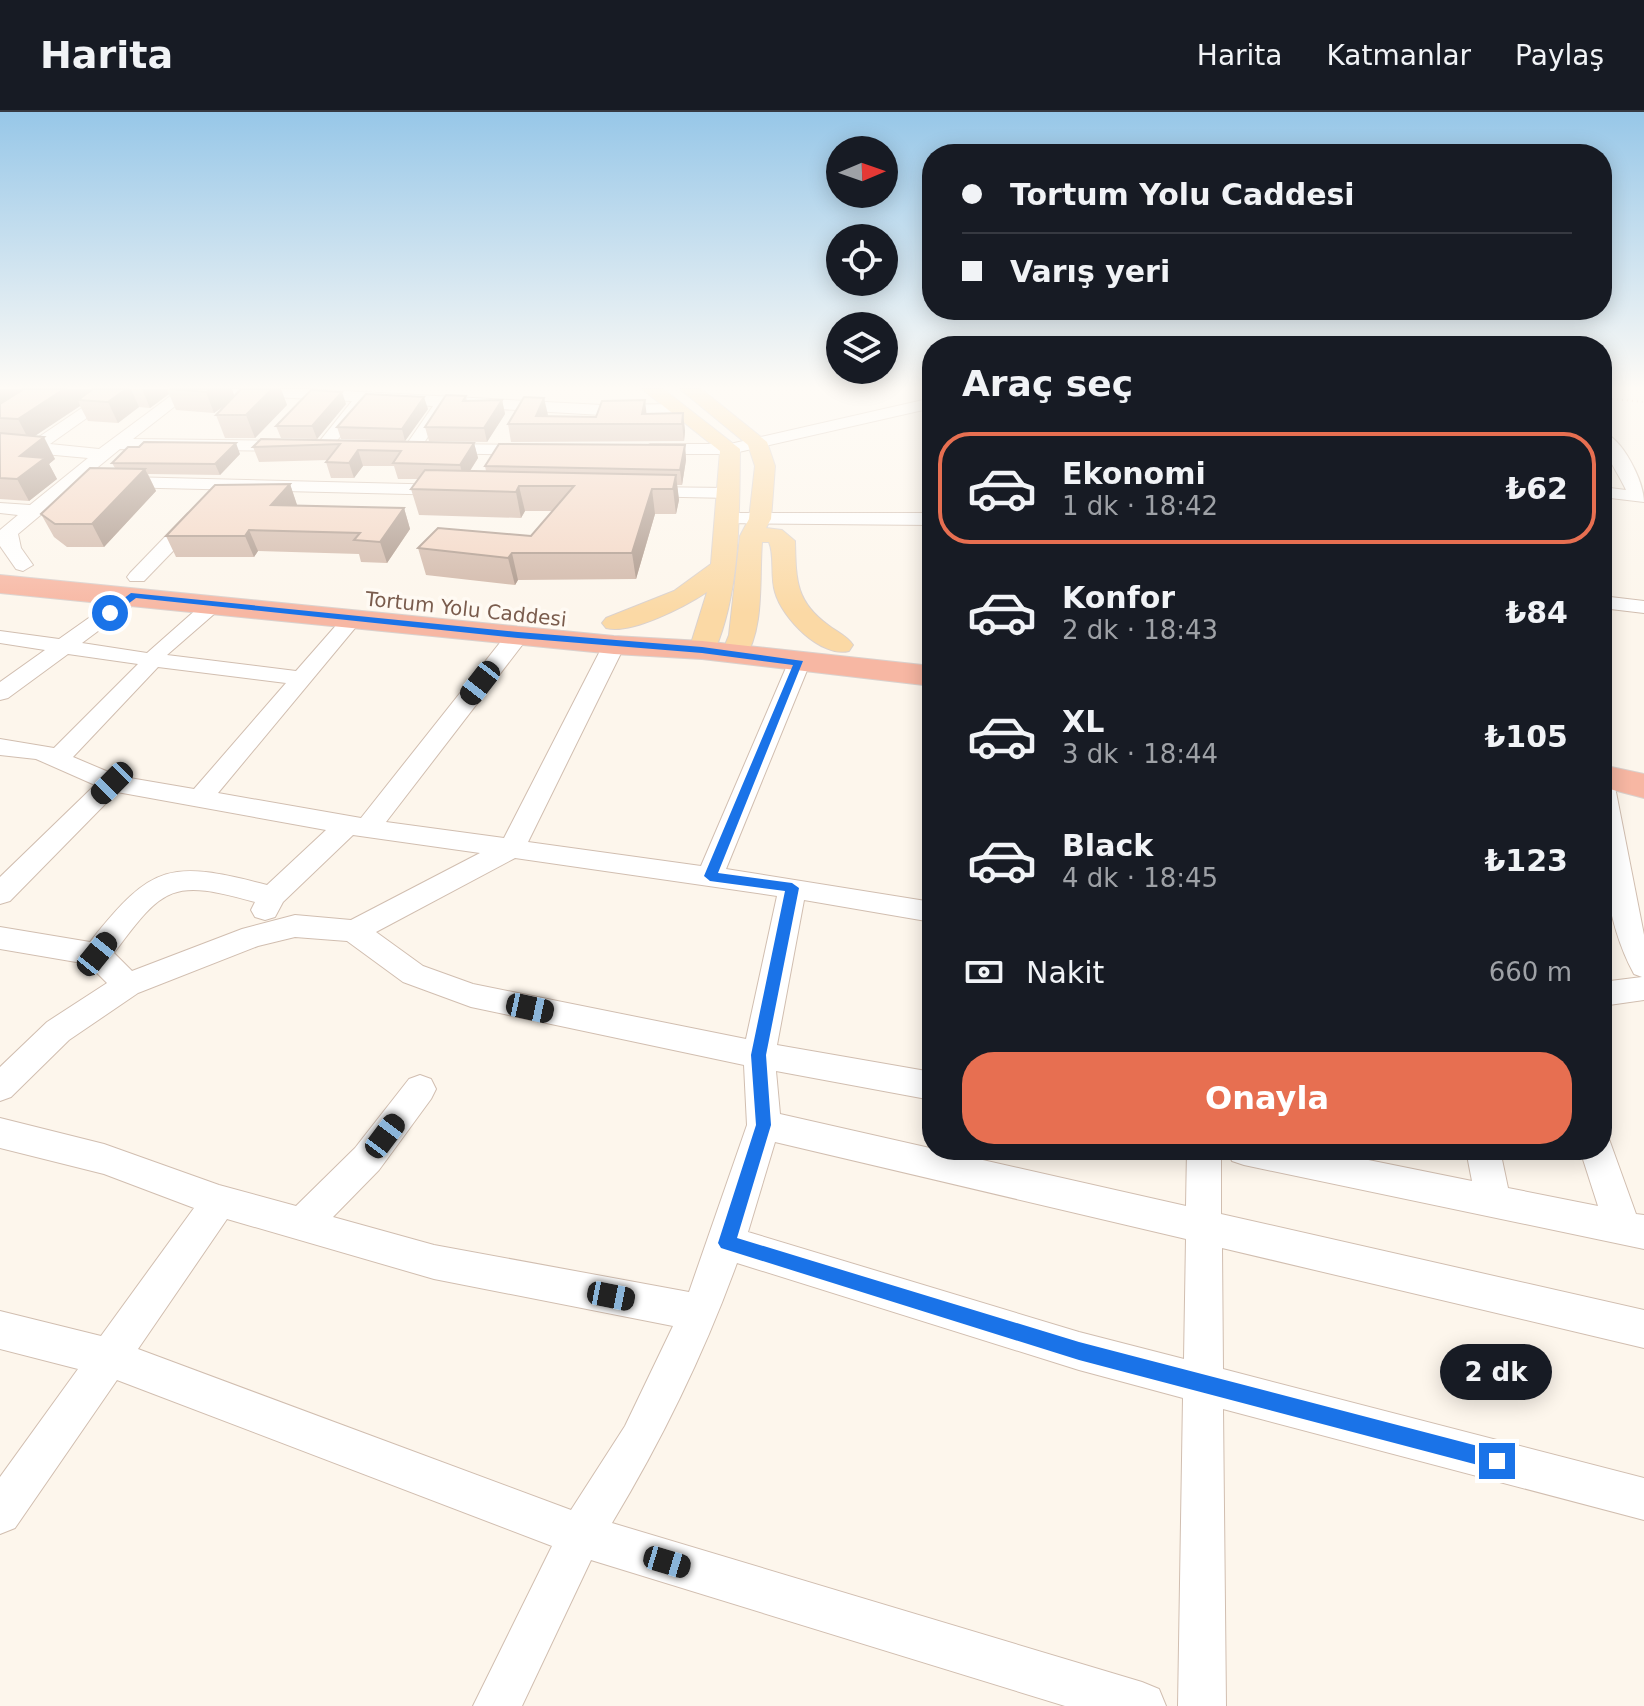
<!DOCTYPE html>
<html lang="tr">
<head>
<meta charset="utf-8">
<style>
	body { margin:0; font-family:"DejaVu Sans",sans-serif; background:#20242c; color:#f1f3f6; height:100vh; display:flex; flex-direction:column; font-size:30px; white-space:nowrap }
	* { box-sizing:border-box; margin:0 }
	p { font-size:26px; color:#9ea1a6 }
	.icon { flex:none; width:44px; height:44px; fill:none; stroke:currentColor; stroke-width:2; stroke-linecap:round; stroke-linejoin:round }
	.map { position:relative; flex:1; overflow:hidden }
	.details { position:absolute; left:922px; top:224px; width:690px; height:824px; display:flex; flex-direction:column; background:#171b24; border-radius:32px; box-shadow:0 4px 20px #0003 }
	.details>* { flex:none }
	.guide { position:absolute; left:922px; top:32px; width:690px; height:176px; border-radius:32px; box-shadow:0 4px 20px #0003; display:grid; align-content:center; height:176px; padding:0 40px; background:#171b24 }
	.needle { width:52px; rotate:88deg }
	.controls { position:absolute; left:826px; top:24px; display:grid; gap:16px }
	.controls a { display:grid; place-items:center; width:72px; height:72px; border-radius:50%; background:#171b24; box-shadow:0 4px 20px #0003; font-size:40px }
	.end { position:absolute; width:36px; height:36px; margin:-18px; border:10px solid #1a73e8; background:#fff; box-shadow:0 0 0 4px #fff }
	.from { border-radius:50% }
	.bubble { position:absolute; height:56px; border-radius:28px; background:#171b24; box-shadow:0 4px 20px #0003; font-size:26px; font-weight:600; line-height:56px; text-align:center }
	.car { position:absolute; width:24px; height:48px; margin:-24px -12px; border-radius:10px; box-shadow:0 0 6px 2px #0007; background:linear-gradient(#222 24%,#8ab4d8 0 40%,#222 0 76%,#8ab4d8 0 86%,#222 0) }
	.guide b { display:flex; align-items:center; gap:28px; height:76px; font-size:30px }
	.guide b+b { border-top:2px solid #363941 }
	.guide i { width:20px; height:20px; background:#f1f3f6 }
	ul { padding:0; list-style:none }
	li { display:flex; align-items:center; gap:24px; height:112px; margin:0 16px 12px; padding:0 24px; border:4px solid transparent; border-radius:32px }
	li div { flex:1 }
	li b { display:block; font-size:30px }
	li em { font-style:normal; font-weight:600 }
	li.selected { border-color:#e76f51 }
	li>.icon { width:72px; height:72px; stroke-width:1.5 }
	h2 { padding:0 40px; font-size:36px; line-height:96px }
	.pay { display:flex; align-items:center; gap:20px; height:88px; padding:0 40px; font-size:30px }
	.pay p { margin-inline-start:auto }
	.primary-button { display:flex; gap:16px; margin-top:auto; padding:16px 40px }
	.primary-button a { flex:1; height:92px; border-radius:32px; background:#e76f51; color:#fff; font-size:32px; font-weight:600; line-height:92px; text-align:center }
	header { display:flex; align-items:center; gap:48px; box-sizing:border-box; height:112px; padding:0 40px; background:#171b24; border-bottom:2px solid #363941 }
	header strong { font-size:38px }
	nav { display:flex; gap:44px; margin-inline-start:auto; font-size:28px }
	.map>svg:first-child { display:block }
</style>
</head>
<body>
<header>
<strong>Harita</strong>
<nav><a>Harita</a><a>Katmanlar</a><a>Paylaş</a></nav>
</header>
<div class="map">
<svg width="1644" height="1594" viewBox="0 0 1644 1594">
	<rect width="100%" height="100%" fill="#fdf6ec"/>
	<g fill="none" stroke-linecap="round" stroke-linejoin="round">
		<!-- minor casing -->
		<g stroke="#d1beb0" stroke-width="2">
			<g id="minor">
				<path d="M110,277H128L50,332L99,337L180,277H197L133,327L292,329L300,334L292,339L120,337L87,364L449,373L458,378L449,383L75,374L18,422L21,436L33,453L23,459L16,457L0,434V418L18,403L0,401V391L30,393L88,346L0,338V328L30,331Z"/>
				<path d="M207,277H306L602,293L677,292L685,297L677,302L602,303L448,294L418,340L412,341L404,336L433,294L367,290L329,339L323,340L315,335L352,289L214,282Z"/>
				<path d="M932,286V296L730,342H650L642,337L650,332H730Z"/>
				<path d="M1602,320C1623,326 1644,370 1644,390L1602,385V375L1626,378C1617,358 1602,341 1602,320Z"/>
				<path d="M438,332L532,333L540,338L532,343L432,341L430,337L432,333Z"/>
				<path d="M642,375L730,376L739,381L730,386L636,384L633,380Z"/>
				<path d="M195,399L202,401L204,405L202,409L144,469H130L127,465L130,461L188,401Z"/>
				<path d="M727,401H932V413L720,411L718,407L720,403Z"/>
				<path d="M134,477L144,483L141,487L82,531L147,541L207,488H221L224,492L221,496L167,543L296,559L346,502H360L363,506L360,510L218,681L361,706L510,518H526L529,523L526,528L386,710L504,726L603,533L614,527L622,528L625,533L528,730L701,754L788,551L791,546H807L810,551L726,757L932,790V810L804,788L777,933L932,960V988L776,959L780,1002L1186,1094L1187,1038H1221V1102L1644,1198V1236L1222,1136L1223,1257L1644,1366V1408L1223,1297L1226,1594H1178L1183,1286L1079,1258L737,1151C704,1242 662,1328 612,1411L1142,1570L1159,1577L1166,1594H1065L591,1448L522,1594H473L552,1434L117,1268L15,1416L0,1422V1365L78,1257L0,1237V1199L101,1224L194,1096L104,1062L0,1036V1006L104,1032L219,1073L296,1094L355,1036L409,967L420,963L431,967L436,977L431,987L379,1058L333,1105L434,1133L689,1180L747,1013L744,953L471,895L403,870L347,829L295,825L258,834L138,881L69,928L11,985L0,989V955L47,910L107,871L88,852L0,837V815L90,830C152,751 171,748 267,773L326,718L117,680L10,789L0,792V765L95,673L36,647L0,643V627L54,636L138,552L68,542L8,586L0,588V570L45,538L0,531V519L59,527L127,479ZM158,555L286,571L194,677L118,664L73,645ZM353,723L480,741L351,808L295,803L242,817L132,859L114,841C164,773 173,767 255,790L251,798L255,805L265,808L275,805L283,790ZM515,746L777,784L746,927L473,872L423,854L376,820ZM775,1030L1186,1127L1184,1247L1079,1220L748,1120ZM227,1107L434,1167L673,1214L625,1314L571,1398L138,1237Z"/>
				<path d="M1602,484L1644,489V501L1602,496Z"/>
				<path d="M1602,667L1611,669L1615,675L1644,823V888L1602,894V870L1642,865L1634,862C1601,801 1602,734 1602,667Z"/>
				<path d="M1602,1025L1609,1027L1636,1102L1644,1103V1137L1244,1053L1232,1049L1227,1038H1319L1472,1069L1466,1038H1500L1508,1076L1598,1094L1580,1038H1602Z"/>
			</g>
		</g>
		<!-- major casing -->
		<g stroke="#dad1cd" stroke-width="2">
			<g id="major">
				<path d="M642,277H663L740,337C739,403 741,476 715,538L711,544H693L689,538L707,480C686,494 631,523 606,516L602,511L606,506L674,479L711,452L720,339Z"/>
				<path d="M680,277H701L767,330L775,354L771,407L766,416L782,418L795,429C796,467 795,489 828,513C837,520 847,524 853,533L849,539C821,546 782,506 775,480C770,464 775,444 769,430H762C759,467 765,518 743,549H725L721,543L729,523L740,424L749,407L755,354L748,333Z"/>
			</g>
		</g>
		<!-- highway casing -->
		<g stroke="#dad1cd" stroke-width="2">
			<g id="highway">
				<path d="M0,463L614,524L702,529L932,554V574L702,547L614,542L0,481Z"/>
				<path d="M1602,653L1644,662V686L1602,675Z"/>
			</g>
		</g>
		<!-- path -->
		<path stroke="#d9b8a5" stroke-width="2" stroke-dasharray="1 4" stroke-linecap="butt" d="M1602,286L1644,290"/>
		<!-- minor -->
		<use href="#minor" fill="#fff" fill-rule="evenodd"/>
		<!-- major -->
		<use href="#major" fill="#fbd9a5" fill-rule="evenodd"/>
		<!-- highway -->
		<use href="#highway" fill="#f7b7a3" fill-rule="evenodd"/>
	</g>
	<!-- wall -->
	<g fill="#d1b7a8">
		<path d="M0,277H232L234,284L241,277H281L287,293L255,326H225L216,303L226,293L214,301L176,298L169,282L150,296L139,295L118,311L88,309L80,294L34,324L55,347L49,352L57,367L29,389L0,387Z"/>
		<path d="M466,284L467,289L502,288L505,302L487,330L429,329L425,315Z"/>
		<path d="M544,286L547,304L596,305L646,302L683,301L685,319L684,329L511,330L508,312Z"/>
		<path d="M346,292L317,327L281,326L276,314Z"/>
		<path d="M428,297L405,329L341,327L337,315Z"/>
		<path d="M261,327L474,331L478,346L470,359H486L485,354L685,333L686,348L682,373H677L679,388L676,402H655L636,467L518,468L515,473L426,463L418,436L531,424L552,399H525L521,406L419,403L411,377L419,367H398L394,354H363L354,366H331L326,350L328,348L259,350L253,335Z"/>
		<path d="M240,342L220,363L148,362L156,379L104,435H67L54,425L41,402L115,356L112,351Z"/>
		<path d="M290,372L297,393V394L404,396L410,417L387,451L361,450L359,442L258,439L254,445H176L166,424Z"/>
	</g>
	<!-- shaded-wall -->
	<g fill="#aa9588">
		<path d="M0,277H39L0,301Z"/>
		<path d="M64,277H105L78,288L80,294L29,328L18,307Z"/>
		<path d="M126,277H131L139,295L118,311L108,290Z"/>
		<path d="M142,277H167L169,282L150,296Z"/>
		<path d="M210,277H232L235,286L214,301L206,280Z"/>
		<path d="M272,277H281L287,293L255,326L246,303Z"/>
		<path d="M342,280L346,292L317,327L312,314Z"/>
		<path d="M424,285L428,297L405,329L402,317Z"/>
		<path d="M544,286L548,303L544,312L536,304Z"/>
		<path d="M502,288L505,302L487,330L484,316Z"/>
		<path d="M645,288L647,306L642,302Z"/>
		<path d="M683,301L685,319L684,329L682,312Z"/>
		<path d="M44,325L55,347L49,352L57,367L29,389L17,367L20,344Z"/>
		<path d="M236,331L240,342L220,363L215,352Z"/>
		<path d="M474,331L478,346L464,368L460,353Z"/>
		<path d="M685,333L686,348L682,373L680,358Z"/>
		<path d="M358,338L363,354L354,366L349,351Z"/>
		<path d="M145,357L156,379L104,435L92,412Z"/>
		<path d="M676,363L679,388L676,402L673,377Z"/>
		<path d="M290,372L297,393L279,414L271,393Z"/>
		<path d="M519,374L525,399L521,406L516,380Z"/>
		<path d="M652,377L655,402L636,467L632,441Z"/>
		<path d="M404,396L410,417L387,451L380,430Z"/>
		<path d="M249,418L258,439L254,445L245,424Z"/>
		<path d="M512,441L518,468L515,473L508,446Z"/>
	</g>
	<!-- building -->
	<g fill="#f3d5c3" stroke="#aa9588" stroke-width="2">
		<path d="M24,277H64L18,307L0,306V292Z"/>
		<path d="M93,277H126L108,290L78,288Z"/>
		<path d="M170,277H210L206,280Z"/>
		<path d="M241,277H272L246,303H216Z"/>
		<path d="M311,278L342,280L312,314H276Z"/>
		<path d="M366,282L424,285L402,317L337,315Z"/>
		<path d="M446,283L466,284L463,289L502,288L484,316L425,315Z"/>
		<path d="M524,285L544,286L536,304L596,305L602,289L645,288L642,302L683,301L682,312H508Z"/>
		<path d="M0,321L44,325L20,344L45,346L17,367L0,366Z"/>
		<path d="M261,327L474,331L460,353L393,351L401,339L358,338L349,351L326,350L340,332L253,335Z"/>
		<path d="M144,330L236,331L215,352L112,351L128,335H139Z"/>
		<path d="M499,332L685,333L680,358L485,354Z"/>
		<path d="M90,356L145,357L92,412H55L41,402Z"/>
		<path d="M425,358L676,363L673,377H652L632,441H512L508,446L418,436L438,416L531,424L574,374H519L516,380L411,377Z"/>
		<path d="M290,372L271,393L404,396L380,430L354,428L360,421L249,418L245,424H166L215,373Z"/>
	</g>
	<!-- sky -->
	<linearGradient id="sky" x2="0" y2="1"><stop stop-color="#97c7e8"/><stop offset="0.55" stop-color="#fefbf6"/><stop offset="1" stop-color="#fefbf6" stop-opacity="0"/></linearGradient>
	<rect width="1644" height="501" fill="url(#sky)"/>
	<!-- route -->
	<path fill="#1a73e8" d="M131,481L518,520L702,535L803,549L718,761L792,771L799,776L766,943L771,1013L737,1126L1079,1230L1497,1339L1504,1342L1507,1349L1504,1356L1497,1358L1079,1248L721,1136L718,1131L756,1013L751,943L785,779L710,769L704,764L793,553L702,541L518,526L136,486L113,503H107V499Z"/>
	<g text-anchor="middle" stroke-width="7" stroke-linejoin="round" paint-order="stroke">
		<!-- far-street labels -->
		<g font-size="20" fill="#7a5c4d" stroke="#fffaf3">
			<text transform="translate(466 497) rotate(6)" y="7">Tortum Yolu Caddesi</text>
		</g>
	</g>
</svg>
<div class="controls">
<a><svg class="needle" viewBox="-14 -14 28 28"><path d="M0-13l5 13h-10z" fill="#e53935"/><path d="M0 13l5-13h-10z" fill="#9ea1a6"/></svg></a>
<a><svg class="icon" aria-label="locate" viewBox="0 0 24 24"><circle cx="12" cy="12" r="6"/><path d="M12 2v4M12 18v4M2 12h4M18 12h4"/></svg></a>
<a><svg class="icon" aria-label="layers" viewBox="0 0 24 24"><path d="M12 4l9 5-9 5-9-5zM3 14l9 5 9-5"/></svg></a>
</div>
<i class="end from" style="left:110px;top:501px"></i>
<i class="end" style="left:1497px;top:1349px"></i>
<div class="bubble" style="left:1440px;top:1232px;width:112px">2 dk</div>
<i class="car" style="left:480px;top:571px;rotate:218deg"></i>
<i class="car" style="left:112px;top:671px;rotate:225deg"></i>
<i class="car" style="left:97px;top:842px;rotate:39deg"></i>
<i class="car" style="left:530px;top:896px;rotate:102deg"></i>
<i class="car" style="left:385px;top:1024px;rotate:37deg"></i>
<i class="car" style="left:611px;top:1184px;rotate:101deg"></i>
<i class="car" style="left:667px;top:1450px;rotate:107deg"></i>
<div class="guide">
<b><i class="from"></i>Tortum Yolu Caddesi</b>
<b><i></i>Varış yeri</b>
</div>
<section class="details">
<h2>Araç seç</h2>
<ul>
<li class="selected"><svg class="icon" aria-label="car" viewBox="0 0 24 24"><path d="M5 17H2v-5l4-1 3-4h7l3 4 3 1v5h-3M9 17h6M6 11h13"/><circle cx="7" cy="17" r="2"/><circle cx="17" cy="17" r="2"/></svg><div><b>Ekonomi</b><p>1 dk · 18:42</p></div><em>₺62</em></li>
<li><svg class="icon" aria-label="car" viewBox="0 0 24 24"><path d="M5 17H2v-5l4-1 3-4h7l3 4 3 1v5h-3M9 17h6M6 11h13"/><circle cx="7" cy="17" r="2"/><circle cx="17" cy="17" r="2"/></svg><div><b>Konfor</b><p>2 dk · 18:43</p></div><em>₺84</em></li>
<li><svg class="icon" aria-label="car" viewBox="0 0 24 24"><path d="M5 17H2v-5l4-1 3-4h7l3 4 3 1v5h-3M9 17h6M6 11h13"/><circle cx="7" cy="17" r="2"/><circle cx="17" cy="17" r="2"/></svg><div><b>XL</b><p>3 dk · 18:44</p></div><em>₺105</em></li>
<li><svg class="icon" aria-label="car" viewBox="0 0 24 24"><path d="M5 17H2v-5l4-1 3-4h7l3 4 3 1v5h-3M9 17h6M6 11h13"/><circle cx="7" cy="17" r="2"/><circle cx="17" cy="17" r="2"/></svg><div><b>Black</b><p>4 dk · 18:45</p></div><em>₺123</em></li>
</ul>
<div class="pay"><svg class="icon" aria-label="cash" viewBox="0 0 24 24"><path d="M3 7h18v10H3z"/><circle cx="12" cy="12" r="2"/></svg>Nakit<p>660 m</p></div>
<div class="primary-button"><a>Onayla</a></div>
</section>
</div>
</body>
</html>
